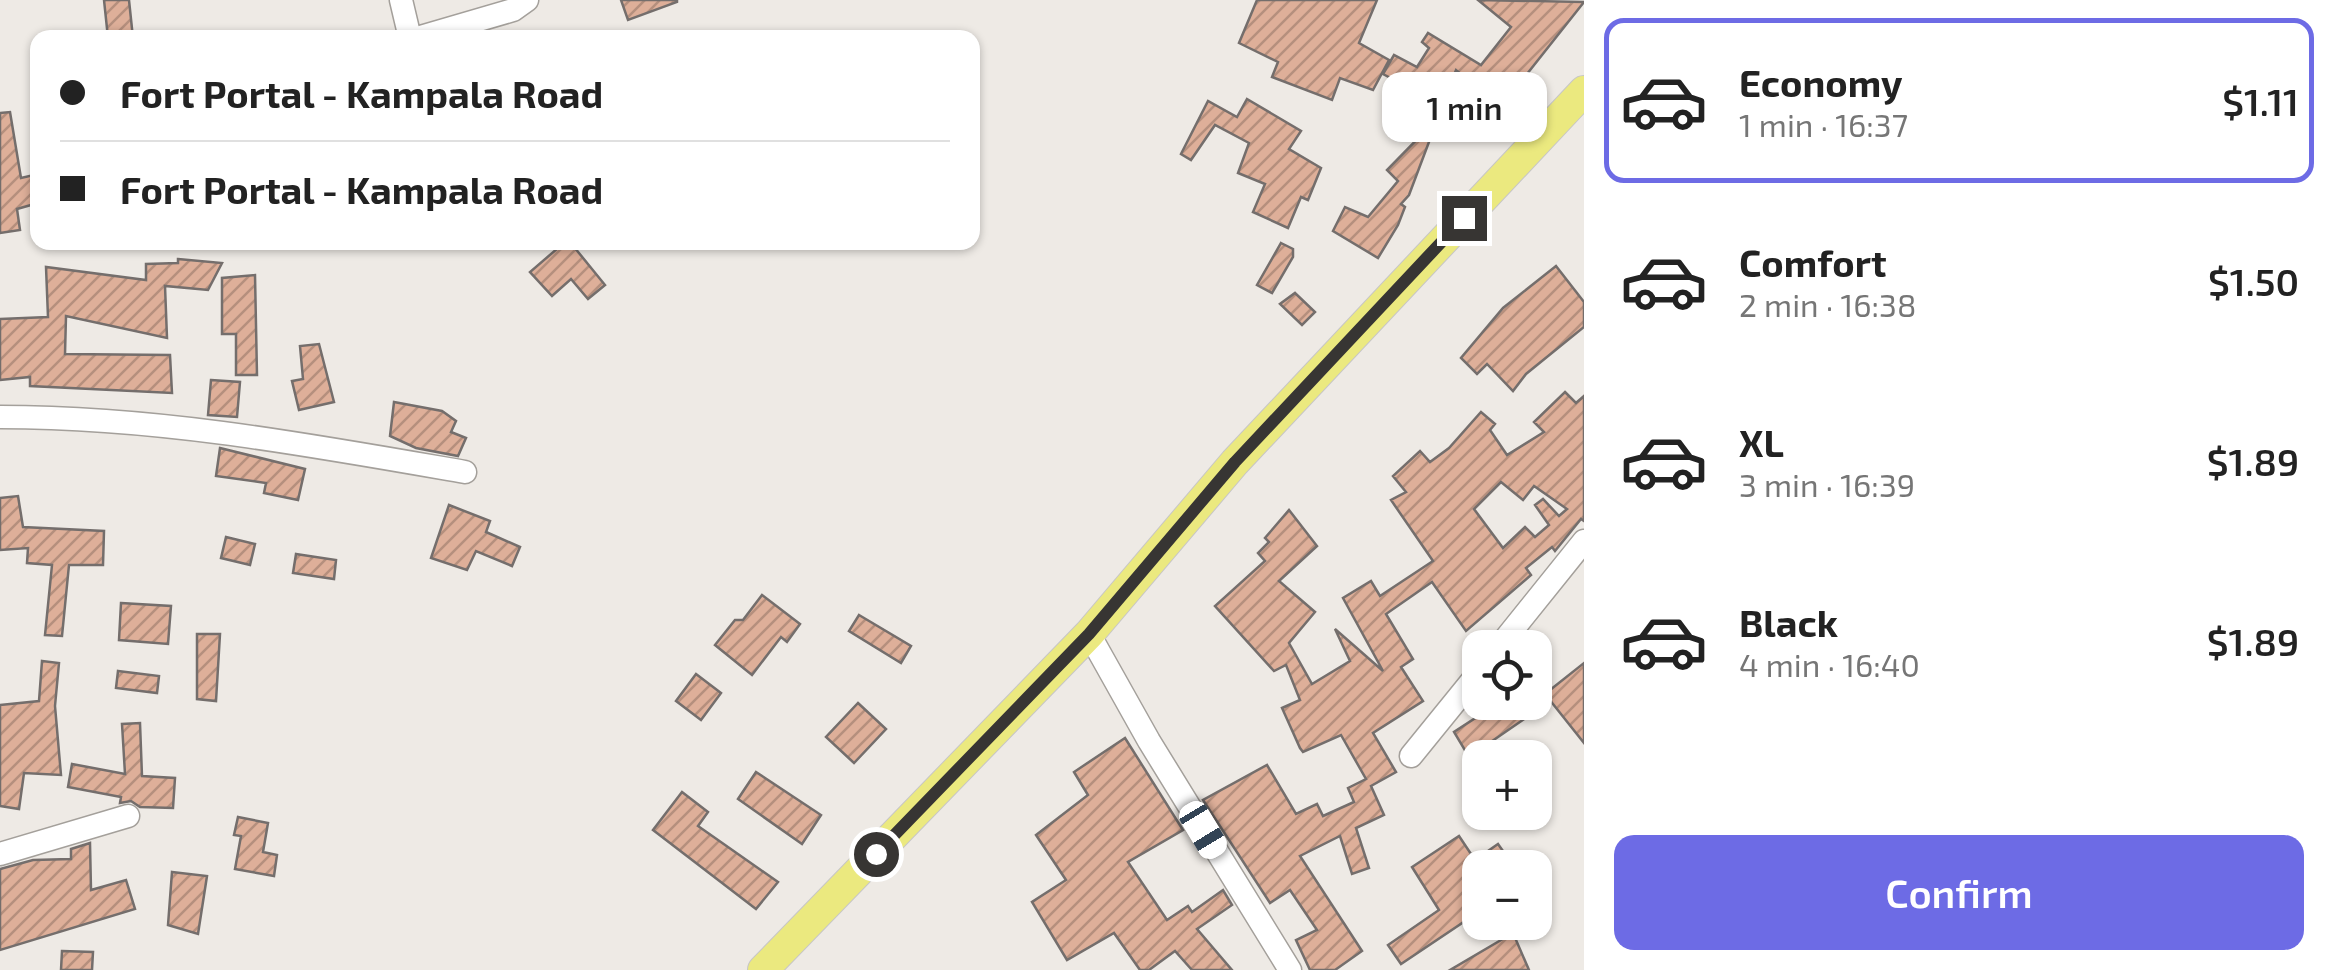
<!DOCTYPE html>
<html lang="en">
<head>
<meta charset="utf-8">
<style>
	body { margin:0; font-family:"Exo 2",sans-serif; background:#f6f6f6; color:#222; height:100vh; display:flex; flex-direction:column; font-size:38px; white-space:nowrap }
	* { box-sizing:border-box; margin:0 }
	p { font-size:32px; color:#767676 }
	.icon { flex:none; width:55px; height:55px; fill:none; stroke:currentColor; stroke-width:2; stroke-linecap:round; stroke-linejoin:round }
	.map { position:relative; flex:1; overflow:hidden }
	.drawer { display:flex; flex-direction:column; background:#fff; width:750px }
	.drawer>* { flex:none }
	.hud { position:absolute; left:30px; top:30px; width:950px; height:220px; border-radius:20px; box-shadow:0 2px 8px #0004; display:grid; align-content:center; height:220px; padding:0 30px; background:#fff }
	.controls { position:absolute; left:1462px; top:630px; display:grid; gap:20px }
	.controls a { display:grid; place-items:center; width:90px; height:90px; border-radius:20px; background:#fff; box-shadow:0 2px 8px #0004; font-size:50px }
	.end { position:absolute; width:45px; height:45px; margin:-22px; border:12px solid #373533; background:#fff; box-shadow:0 0 0 5px #fff }
	.from { border-radius:50% }
	.bubble { position:absolute; height:70px; border-radius:20px; background:#fff; box-shadow:0 2px 8px #0004; font-size:32px; font-weight:600; line-height:70px; text-align:center }
	.car { position:absolute; width:30px; height:60px; margin:-30px -15px; border-radius:12px; box-shadow:0 0 8px 2px #0007; background:linear-gradient(#fff 24%,#345 0 40%,#fff 0 76%,#345 0 86%,#fff 0) }
	.hud b { display:flex; align-items:center; gap:35px; height:95px; font-size:38px }
	.hud b+b { border-top:2px solid #e0e0e0 }
	.hud i { width:25px; height:25px; background:#222 }
	ul { padding:18px 0 0; list-style:none }
	li { display:flex; align-items:center; gap:30px; height:165px; margin:0 20px 15px; padding:0 10px; border:5px solid transparent; border-radius:20px }
	li div { flex:1 }
	li b { display:block; font-size:38px }
	li em { font-style:normal; font-weight:600 }
	li.on { border-color:#6d6be5 }
	li>.icon { width:90px; height:90px; stroke-width:1.5 }
	.action { display:flex; gap:20px; margin-top:auto; padding:20px 30px }
	.action a { flex:1; height:115px; border-radius:20px; background:#6d6be5; color:#fff; font-size:40px; font-weight:600; line-height:115px; text-align:center }
	main { display:flex; flex:1; min-height:0 }
	.map>svg:first-child { display:block }
</style>
</head>
<body>
<main>
<div class="map">
<svg width="1584" height="970" viewBox="0 0 1584 970">
	<defs>
		<pattern id="building-hatch" width="6" height="6" patternUnits="userSpaceOnUse" patternTransform="scale(2.5)"><rect width="6" height="6" fill="#deaf99"/><path d="M-1 1l2-2M0 6l6-6M5 7l2-2" fill="none" stroke="#b58f7d"/></pattern>
	</defs>
	<rect width="100%" height="100%" fill="#eeeae5"/>
	<!-- building -->
	<g fill="url(#building-hatch)" stroke="#746e6c" stroke-width="2.5" fill-rule="evenodd">
		<path d="M104,0H129L133,38H108Z"/>
		<path d="M621,0H677V2L628,20Z"/>
		<path d="M1257,0H1377L1359,43L1389,60L1373,90L1340,78L1332,100L1272,77L1278,62L1239,43Z"/>
		<path d="M1478,0L1584,2L1492,118L1478,111L1486,95L1456,70L1442,105L1383,74L1394,55L1417,67L1429,48L1422,42L1428,33L1481,65L1511,27Z"/>
		<path d="M1247,99L1301,131L1289,149L1321,168L1308,200L1301,197L1288,228L1253,212L1265,184L1238,173L1249,143L1215,125L1191,160L1181,154L1208,101L1237,117Z"/>
		<path d="M10,112L21,178L38,174V203L17,209L20,230L0,233V113Z"/>
		<path d="M1438,118L1409,195L1401,204L1405,207L1398,225L1378,258L1333,231L1345,207L1368,217L1398,181L1387,170Z"/>
		<path d="M565,242H570L605,285L588,299L571,279L552,296L530,272Z"/>
		<path d="M1281,243L1293,249V257L1272,293L1257,285Z"/>
		<path d="M178,259L222,263L208,290L165,286L167,338L66,316L65,354L170,355L172,393L30,386V377L0,380V319L48,317L46,267L146,280V264L178,263Z"/>
		<path d="M1556,266L1584,302V327L1526,374L1513,391L1487,364L1477,374L1461,358L1503,308Z"/>
		<path d="M255,275L257,375H236V334H222V278Z"/>
		<path d="M1295,293L1315,312L1302,325L1280,304Z"/>
		<path d="M319,344L334,402L299,410L292,381L303,379L300,346Z"/>
		<path d="M211,380L240,382L237,417L208,415Z"/>
		<path d="M1565,392L1576,403L1584,396V521L1581,519L1555,551L1552,547L1526,568L1531,575L1466,631L1432,582L1386,614L1413,659L1401,667L1423,701L1373,733L1396,772L1371,786L1384,815L1356,828L1369,868L1352,874L1340,836L1300,856L1362,951L1335,970H1310L1296,940L1317,930L1290,890L1270,903L1203,800L1267,765L1296,814L1317,804L1323,816L1354,802L1348,788L1366,779L1341,735L1303,752L1300,748L1282,708L1300,700L1286,665L1274,671L1215,606L1265,561L1258,553L1269,542L1265,538L1289,510L1317,546L1279,581L1315,612L1289,643L1312,684L1350,661L1335,629L1383,671L1343,598L1371,581L1380,596L1433,561L1391,500L1406,492L1393,476L1420,451L1430,462L1449,448L1481,412L1495,424L1490,430L1507,455L1544,432L1534,422ZM1501,482L1523,500L1534,486L1567,509L1559,516L1543,499L1535,505L1549,525L1535,537L1525,527L1503,548L1474,509Z"/>
		<path d="M394,402L442,411L456,421L451,432L466,438L458,456L416,448L390,436Z"/>
		<path d="M220,448L305,469L298,500L264,493L266,483L216,476Z"/>
		<path d="M18,496L23,527L104,531L103,565H69L62,636L45,635L52,565L27,563L28,548L0,550V498Z"/>
		<path d="M449,505L490,521L486,532L520,547L512,566L476,551L467,570L431,558Z"/>
		<path d="M226,537L255,544L250,565L221,558Z"/>
		<path d="M296,554L336,560L334,579L293,573Z"/>
		<path d="M762,595L800,624L787,642L781,637L752,675L715,645L735,620H743Z"/>
		<path d="M121,603L171,606L168,644L119,640Z"/>
		<path d="M859,615L911,646L901,663L849,631Z"/>
		<path d="M197,634H220L216,701L197,699Z"/>
		<path d="M42,661L59,663L55,706L61,775L24,773L19,809L0,806V705L39,701Z"/>
		<path d="M1584,663V743L1545,694Z"/>
		<path d="M118,671L159,676L157,693L116,688Z"/>
		<path d="M696,674L721,693L701,720L676,701Z"/>
		<path d="M1500,702H1549L1469,757L1454,732Z"/>
		<path d="M858,703L886,729L854,763L826,737Z"/>
		<path d="M140,723L142,776L175,778L173,808L140,807L131,801L120,803L121,797L68,787L72,764L125,774L122,724Z"/>
		<path d="M1125,738L1183,830L1128,862L1167,920L1188,906L1192,912L1223,890L1232,905L1197,929L1232,970H1192L1175,951L1149,970H1140L1114,933L1067,960L1032,902L1066,880L1036,835L1088,795L1074,772Z"/>
		<path d="M756,772L821,815L802,844L738,799Z"/>
		<path d="M682,792L708,812L698,826L778,882L756,909L653,830Z"/>
		<path d="M238,817L268,823L263,852L277,855L274,876L235,869L241,836L234,835Z"/>
		<path d="M1459,836L1475,860L1498,844L1515,868H1480V911L1401,964L1388,945L1439,910L1412,867Z"/>
		<path d="M90,843L91,890L126,880L135,909L0,950V869L33,860L71,859V849Z"/>
		<path d="M172,872L207,876L198,934L168,925Z"/>
		<path d="M1513,933L1529,970H1450Z"/>
		<path d="M62,951L93,952L92,970H61Z"/>
	</g>
	<g fill="none" stroke-linecap="round" stroke-linejoin="round">
		<!-- minor casing -->
		<g stroke="#a4a09b" stroke-width="25">
			<g id="minor">
				<path d="M401,0L410,38"/>
				<path d="M417,38L513,10L527,0"/>
				<path d="M0,417C158,417 310,445 465,472"/>
				<path d="M1089,634L1149,741L1290,970"/>
				<path d="M1498,648L1584,541"/>
				<path d="M1411,756L1480,671"/>
				<path d="M0,854L128,816"/>
			</g>
		</g>
		<!-- major casing -->
		<g stroke="#c7c6c6" stroke-width="32">
			<path id="major" d="M763,970L1089,634L1235,462L1584,91"/>
		</g>
		<!-- minor -->
		<use href="#minor" stroke="#fff" stroke-width="22"/>
		<!-- major -->
		<use href="#major" stroke="#ebe97f" stroke-width="30"/>
	</g>
	<g fill="none" stroke-linecap="round" stroke-linejoin="round">
		<!-- route -->
		<path stroke="#373533" stroke-width="12" d="M876,854L1089,634L1235,462L1464,218"/>
	</g>
</svg>
<div class="controls">
<a><svg class="icon" aria-label="locate" viewBox="0 0 24 24"><circle cx="12" cy="12" r="6"/><path d="M12 2v4M12 18v4M2 12h4M18 12h4"/></svg></a>
<a>+</a>
<a>−</a>
</div>
<i class="end from" style="left:876px;top:854px"></i>
<i class="end" style="left:1464px;top:218px"></i>
<div class="bubble" style="left:1382px;top:72px;width:165px">1 min</div>
<i class="car" style="left:1203px;top:830px;rotate:149deg"></i>
<div class="hud">
<b><i class="from"></i>Fort Portal - Kampala Road</b>
<b><i></i>Fort Portal - Kampala Road</b>
</div>
</div>
<section class="drawer">
<ul>
<li class="on"><svg class="icon" aria-label="car" viewBox="0 0 24 24"><path d="M5 17H2v-5l4-1 3-4h7l3 4 3 1v5h-3M9 17h6M6 11h13"/><circle cx="7" cy="17" r="2"/><circle cx="17" cy="17" r="2"/></svg><div><b>Economy</b><p>1 min · 16:37</p></div><em>$1.11</em></li>
<li><svg class="icon" aria-label="car" viewBox="0 0 24 24"><path d="M5 17H2v-5l4-1 3-4h7l3 4 3 1v5h-3M9 17h6M6 11h13"/><circle cx="7" cy="17" r="2"/><circle cx="17" cy="17" r="2"/></svg><div><b>Comfort</b><p>2 min · 16:38</p></div><em>$1.50</em></li>
<li><svg class="icon" aria-label="car" viewBox="0 0 24 24"><path d="M5 17H2v-5l4-1 3-4h7l3 4 3 1v5h-3M9 17h6M6 11h13"/><circle cx="7" cy="17" r="2"/><circle cx="17" cy="17" r="2"/></svg><div><b>XL</b><p>3 min · 16:39</p></div><em>$1.89</em></li>
<li><svg class="icon" aria-label="car" viewBox="0 0 24 24"><path d="M5 17H2v-5l4-1 3-4h7l3 4 3 1v5h-3M9 17h6M6 11h13"/><circle cx="7" cy="17" r="2"/><circle cx="17" cy="17" r="2"/></svg><div><b>Black</b><p>4 min · 16:40</p></div><em>$1.89</em></li>
</ul>
<div class="action"><a>Confirm</a></div>
</section>
</main>
</body>
</html>
